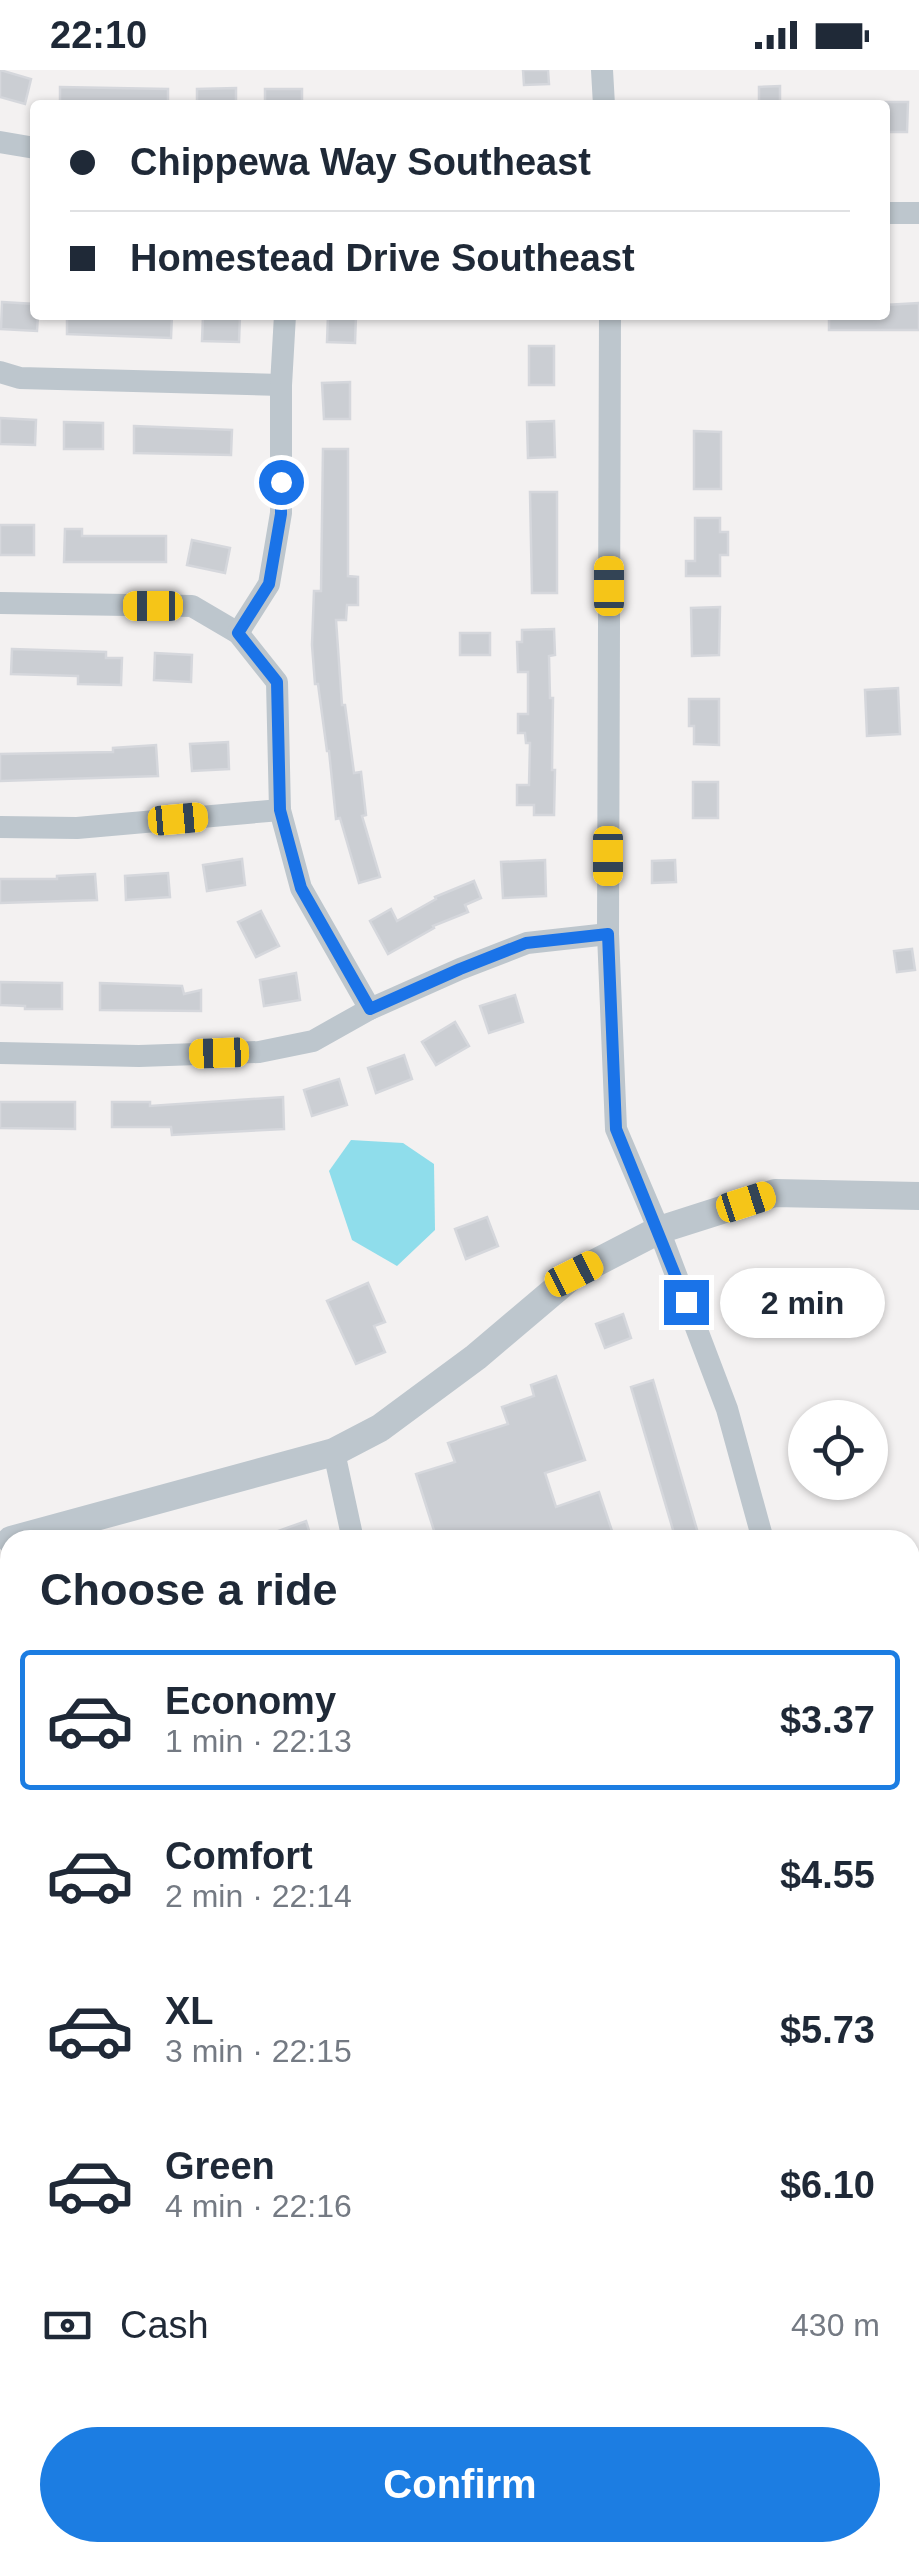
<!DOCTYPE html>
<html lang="en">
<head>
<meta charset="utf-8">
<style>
	body { margin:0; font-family:Arial,sans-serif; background:#f6f6f7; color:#1f2937; height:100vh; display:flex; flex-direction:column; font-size:38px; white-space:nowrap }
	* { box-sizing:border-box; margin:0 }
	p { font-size:32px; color:#747a83 }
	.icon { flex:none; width:55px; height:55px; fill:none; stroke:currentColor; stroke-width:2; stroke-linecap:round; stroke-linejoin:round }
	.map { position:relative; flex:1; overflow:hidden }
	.sheet { position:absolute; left:0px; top:1460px; width:920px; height:1032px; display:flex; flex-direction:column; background:#fff; border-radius:30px 30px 0 0; box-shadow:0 2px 8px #0004 }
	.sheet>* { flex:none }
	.top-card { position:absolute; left:30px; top:30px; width:860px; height:220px; border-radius:10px; box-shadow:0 2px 8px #0004; display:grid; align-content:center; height:220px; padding:0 40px; background:#fff }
	.tools { position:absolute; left:788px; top:1330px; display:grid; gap:20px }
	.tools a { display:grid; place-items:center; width:100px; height:100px; border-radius:50%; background:#fff; box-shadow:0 2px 8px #0004; font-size:50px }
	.end { position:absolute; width:45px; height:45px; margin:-22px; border:12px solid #1a73e8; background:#fff; box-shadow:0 0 0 5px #fff }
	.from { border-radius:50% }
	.bubble { position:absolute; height:70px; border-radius:35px; background:#fff; box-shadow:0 2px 8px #0004; font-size:32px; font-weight:700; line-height:70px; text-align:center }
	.car { position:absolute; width:30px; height:60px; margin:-30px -15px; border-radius:12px; box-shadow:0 0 8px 2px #0007; background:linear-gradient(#f5c518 24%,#345 0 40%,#f5c518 0 76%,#345 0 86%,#f5c518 0) }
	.top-card b { display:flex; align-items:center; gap:35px; height:95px; font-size:38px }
	.top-card b+b { border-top:2px solid #e0e1e3 }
	.top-card i { width:25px; height:25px; background:#1f2937 }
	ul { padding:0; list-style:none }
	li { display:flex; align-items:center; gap:30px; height:140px; margin:0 20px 15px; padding:0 20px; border:5px solid transparent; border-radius:10px }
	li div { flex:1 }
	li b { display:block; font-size:38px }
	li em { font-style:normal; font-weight:700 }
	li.active { border-color:#1c7de2 }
	li>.icon { width:90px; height:90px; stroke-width:1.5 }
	h2 { padding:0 40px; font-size:45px; line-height:120px }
	.pay { display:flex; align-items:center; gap:25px; height:110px; padding:0 40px; font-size:38px }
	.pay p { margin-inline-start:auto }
	.button { display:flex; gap:20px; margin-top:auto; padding:20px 40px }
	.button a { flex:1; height:115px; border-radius:60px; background:#1c7de2; color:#fff; font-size:40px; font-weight:700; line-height:115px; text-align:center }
	.status { display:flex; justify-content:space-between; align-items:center; height:70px; padding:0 50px; background:#fff; direction:ltr }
	.status svg { height:28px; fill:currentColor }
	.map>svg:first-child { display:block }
</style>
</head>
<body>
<div class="status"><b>22:10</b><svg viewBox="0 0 49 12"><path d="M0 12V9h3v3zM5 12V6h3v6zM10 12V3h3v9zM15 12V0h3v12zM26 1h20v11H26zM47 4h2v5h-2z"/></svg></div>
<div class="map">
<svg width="919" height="2491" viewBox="0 0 919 2491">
	<rect width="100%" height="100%" fill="#f3f1f1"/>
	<!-- water -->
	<path fill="#8fddeb" d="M351,1070L403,1073L434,1094L435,1160L397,1196L352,1170L329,1101Z"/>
	<!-- building -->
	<g fill="#cbced3" stroke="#d5d7dc" stroke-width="2.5">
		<path d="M0,0L31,9L25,34L0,27Z"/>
		<path d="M523,0H548L549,14L524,15Z"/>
		<path d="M780,16V35H759V17Z"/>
		<path d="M60,17L168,19V35H60Z"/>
		<path d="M236,18V35H197V19Z"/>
		<rect x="265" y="19" width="37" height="16"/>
		<path d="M885,32H908L907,62H885Z"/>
		<path d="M2,232L35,234V245H38L37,261L1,259Z"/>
		<path d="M919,233V260H829V245H885V235Z"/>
		<path d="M67,245H172L171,268L67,264Z"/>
		<path d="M203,245H240L239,272L202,271Z"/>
		<path d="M328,245H356L355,273L327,272Z"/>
		<rect x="529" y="276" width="25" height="39"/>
		<path d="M350,312V349H324L322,313Z"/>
		<path d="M0,348L36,350L35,375L0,374Z"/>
		<path d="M554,351L555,387L528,388L527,352Z"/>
		<path d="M64,352L103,353V379H64Z"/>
		<path d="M134,356L232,360L231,385L134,383Z"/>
		<path d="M694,361L721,362V419H694Z"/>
		<path d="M323,379H348V506L358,507V535H347L346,550H336L342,635H345L354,703L361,702L366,745L362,746L380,807L359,813L340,748L336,749L329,681H327L318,614H315L312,575L314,521H321Z"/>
		<path d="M530,422H557V523H532Z"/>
		<path d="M695,448H720V462H728V485H720V506H686V491H695Z"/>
		<rect x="0" y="455" width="34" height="30"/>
		<path d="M65,459H82V466H166V492H64Z"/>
		<path d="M192,470L230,478L225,503L187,495Z"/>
		<path d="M720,537L719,585L692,586L691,538Z"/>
		<path d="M554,559L555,585L549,586L550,628H553L552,700H555L554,745H534V735H517V715H529L530,673H526L525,663H518V644H528V602H518L517,572H522V560Z"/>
		<rect x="460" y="563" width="30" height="22"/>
		<path d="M12,579L106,582V588H122L121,615L78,614V606L11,604Z"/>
		<path d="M155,583L192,585L191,612L154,610Z"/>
		<path d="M898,618L900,664L867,666L865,620Z"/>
		<path d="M689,629H719V675L694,674V656H689Z"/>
		<path d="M228,672L229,699L192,701L190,674Z"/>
		<path d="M156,675L158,706L0,711V684L113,682V678Z"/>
		<rect x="693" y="712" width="25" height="36"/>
		<path d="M242,789L245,815L207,821L203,795Z"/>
		<path d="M545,790L546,826L503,828L501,792Z"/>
		<path d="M675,790L676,812L652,813V791Z"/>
		<path d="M168,803L170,827L126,830L125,806Z"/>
		<path d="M95,804L97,830L0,833V809H57V806Z"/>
		<path d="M474,811L481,828L465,835L468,842L433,856L434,858L388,884L370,851L391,839L397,851L436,829L435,827Z"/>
		<path d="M261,841L279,876L256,887L238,852Z"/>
		<path d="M912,879L915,900L897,902L894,881Z"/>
		<path d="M296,903L300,930L264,936L260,910Z"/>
		<path d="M0,912L62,913V939H25V936L0,935Z"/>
		<path d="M100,913L182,916L184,924L201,920V941L100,940Z"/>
		<path d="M515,925L523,952L489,963L480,936Z"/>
		<path d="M455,952L469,976L436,995L422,972Z"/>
		<path d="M404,985L412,1009L376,1023L368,998Z"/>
		<path d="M339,1009L347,1035L312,1046L304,1020Z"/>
		<path d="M283,1027L284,1059L172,1065L171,1057H112V1032H150V1036Z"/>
		<path d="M0,1032H75V1059L0,1058Z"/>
		<path d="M487,1147L498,1176L466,1189L455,1159Z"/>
		<path d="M368,1213L385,1252L374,1256L385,1282L356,1294L327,1231Z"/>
		<path d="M623,1244L631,1268L605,1278L596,1254Z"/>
		<path d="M556,1306L585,1390L545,1403L556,1437L599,1422L615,1470H437L416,1404L455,1392L448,1373L508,1354L502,1337L534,1326L531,1315Z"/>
		<path d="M653,1310L700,1470H676L631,1317Z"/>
		<path d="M306,1451L312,1470H260L259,1468Z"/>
	</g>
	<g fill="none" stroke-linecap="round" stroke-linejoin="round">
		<!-- minor -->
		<g stroke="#bdc6cd" stroke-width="22">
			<path d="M602,0L604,35"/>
			<path d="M0,72L35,78"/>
			<path d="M885,143H919"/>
			<path d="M610,245L608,864L616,1059L659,1160L727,1339L763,1470"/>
			<path d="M0,302L20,308L281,315"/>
			<path d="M0,533L192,536L238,563L277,612L280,740L301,818L370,939L460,899L527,873L608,864"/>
			<path d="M238,563L269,514L281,443V315L285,245"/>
			<path d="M0,757L77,758L280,740"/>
			<path d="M0,983L139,986L259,982L313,971L370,939"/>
			<path d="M334,1382L353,1470"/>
			<path d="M910,1880L919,1881"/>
			<path d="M0,2060L10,2054"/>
			<path d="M0,2391H10"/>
			<path d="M468,2482V2491"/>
			<path d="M768,2482V2491"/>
		</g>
		<!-- tertiary -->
		<path stroke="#bdc6cd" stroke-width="28" d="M11,1470L334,1382L380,1358L476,1287L574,1204L659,1160L775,1123L919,1126"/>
	</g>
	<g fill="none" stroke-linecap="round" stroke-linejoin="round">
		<!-- route -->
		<path stroke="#1a73e8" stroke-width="12" d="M281,412V444L269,514L238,563L277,612L280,740L301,818L370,939L460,899L526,873L608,864L616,1059L686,1232"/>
	</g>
</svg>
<div class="tools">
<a><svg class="icon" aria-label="locate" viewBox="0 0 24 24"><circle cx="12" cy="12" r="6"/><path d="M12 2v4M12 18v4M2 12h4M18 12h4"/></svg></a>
</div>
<i class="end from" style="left:281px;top:412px"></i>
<i class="end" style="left:686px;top:1232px"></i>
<div class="bubble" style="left:720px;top:1198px;width:165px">2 min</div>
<i class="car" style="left:609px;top:516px;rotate:0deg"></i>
<i class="car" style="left:153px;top:536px;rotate:270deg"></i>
<i class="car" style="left:178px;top:749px;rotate:85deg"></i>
<i class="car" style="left:608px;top:786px;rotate:180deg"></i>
<i class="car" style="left:219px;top:983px;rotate:268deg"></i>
<i class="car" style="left:746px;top:1132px;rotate:72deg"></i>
<i class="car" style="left:574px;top:1204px;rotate:63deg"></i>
<div class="top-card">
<b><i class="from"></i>Chippewa Way Southeast</b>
<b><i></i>Homestead Drive Southeast</b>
</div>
<section class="sheet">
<h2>Choose a ride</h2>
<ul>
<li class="active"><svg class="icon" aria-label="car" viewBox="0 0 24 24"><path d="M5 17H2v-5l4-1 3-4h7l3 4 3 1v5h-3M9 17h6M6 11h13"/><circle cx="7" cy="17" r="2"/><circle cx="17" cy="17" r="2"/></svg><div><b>Economy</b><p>1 min · 22:13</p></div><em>$3.37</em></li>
<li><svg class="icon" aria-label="car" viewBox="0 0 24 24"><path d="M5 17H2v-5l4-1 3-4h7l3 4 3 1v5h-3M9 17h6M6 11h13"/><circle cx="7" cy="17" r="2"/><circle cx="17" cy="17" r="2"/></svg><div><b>Comfort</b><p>2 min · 22:14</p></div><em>$4.55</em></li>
<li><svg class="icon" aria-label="car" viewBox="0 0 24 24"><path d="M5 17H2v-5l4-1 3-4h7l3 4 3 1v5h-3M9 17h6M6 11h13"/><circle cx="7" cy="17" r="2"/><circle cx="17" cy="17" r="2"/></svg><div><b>XL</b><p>3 min · 22:15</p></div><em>$5.73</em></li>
<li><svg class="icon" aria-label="car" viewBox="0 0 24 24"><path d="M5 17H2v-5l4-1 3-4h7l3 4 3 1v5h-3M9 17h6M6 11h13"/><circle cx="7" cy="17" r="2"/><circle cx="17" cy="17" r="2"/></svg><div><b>Green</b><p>4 min · 22:16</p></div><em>$6.10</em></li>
</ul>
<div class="pay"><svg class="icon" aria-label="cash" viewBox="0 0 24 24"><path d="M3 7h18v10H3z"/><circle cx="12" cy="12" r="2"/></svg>Cash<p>430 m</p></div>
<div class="button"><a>Confirm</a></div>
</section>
</div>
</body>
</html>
